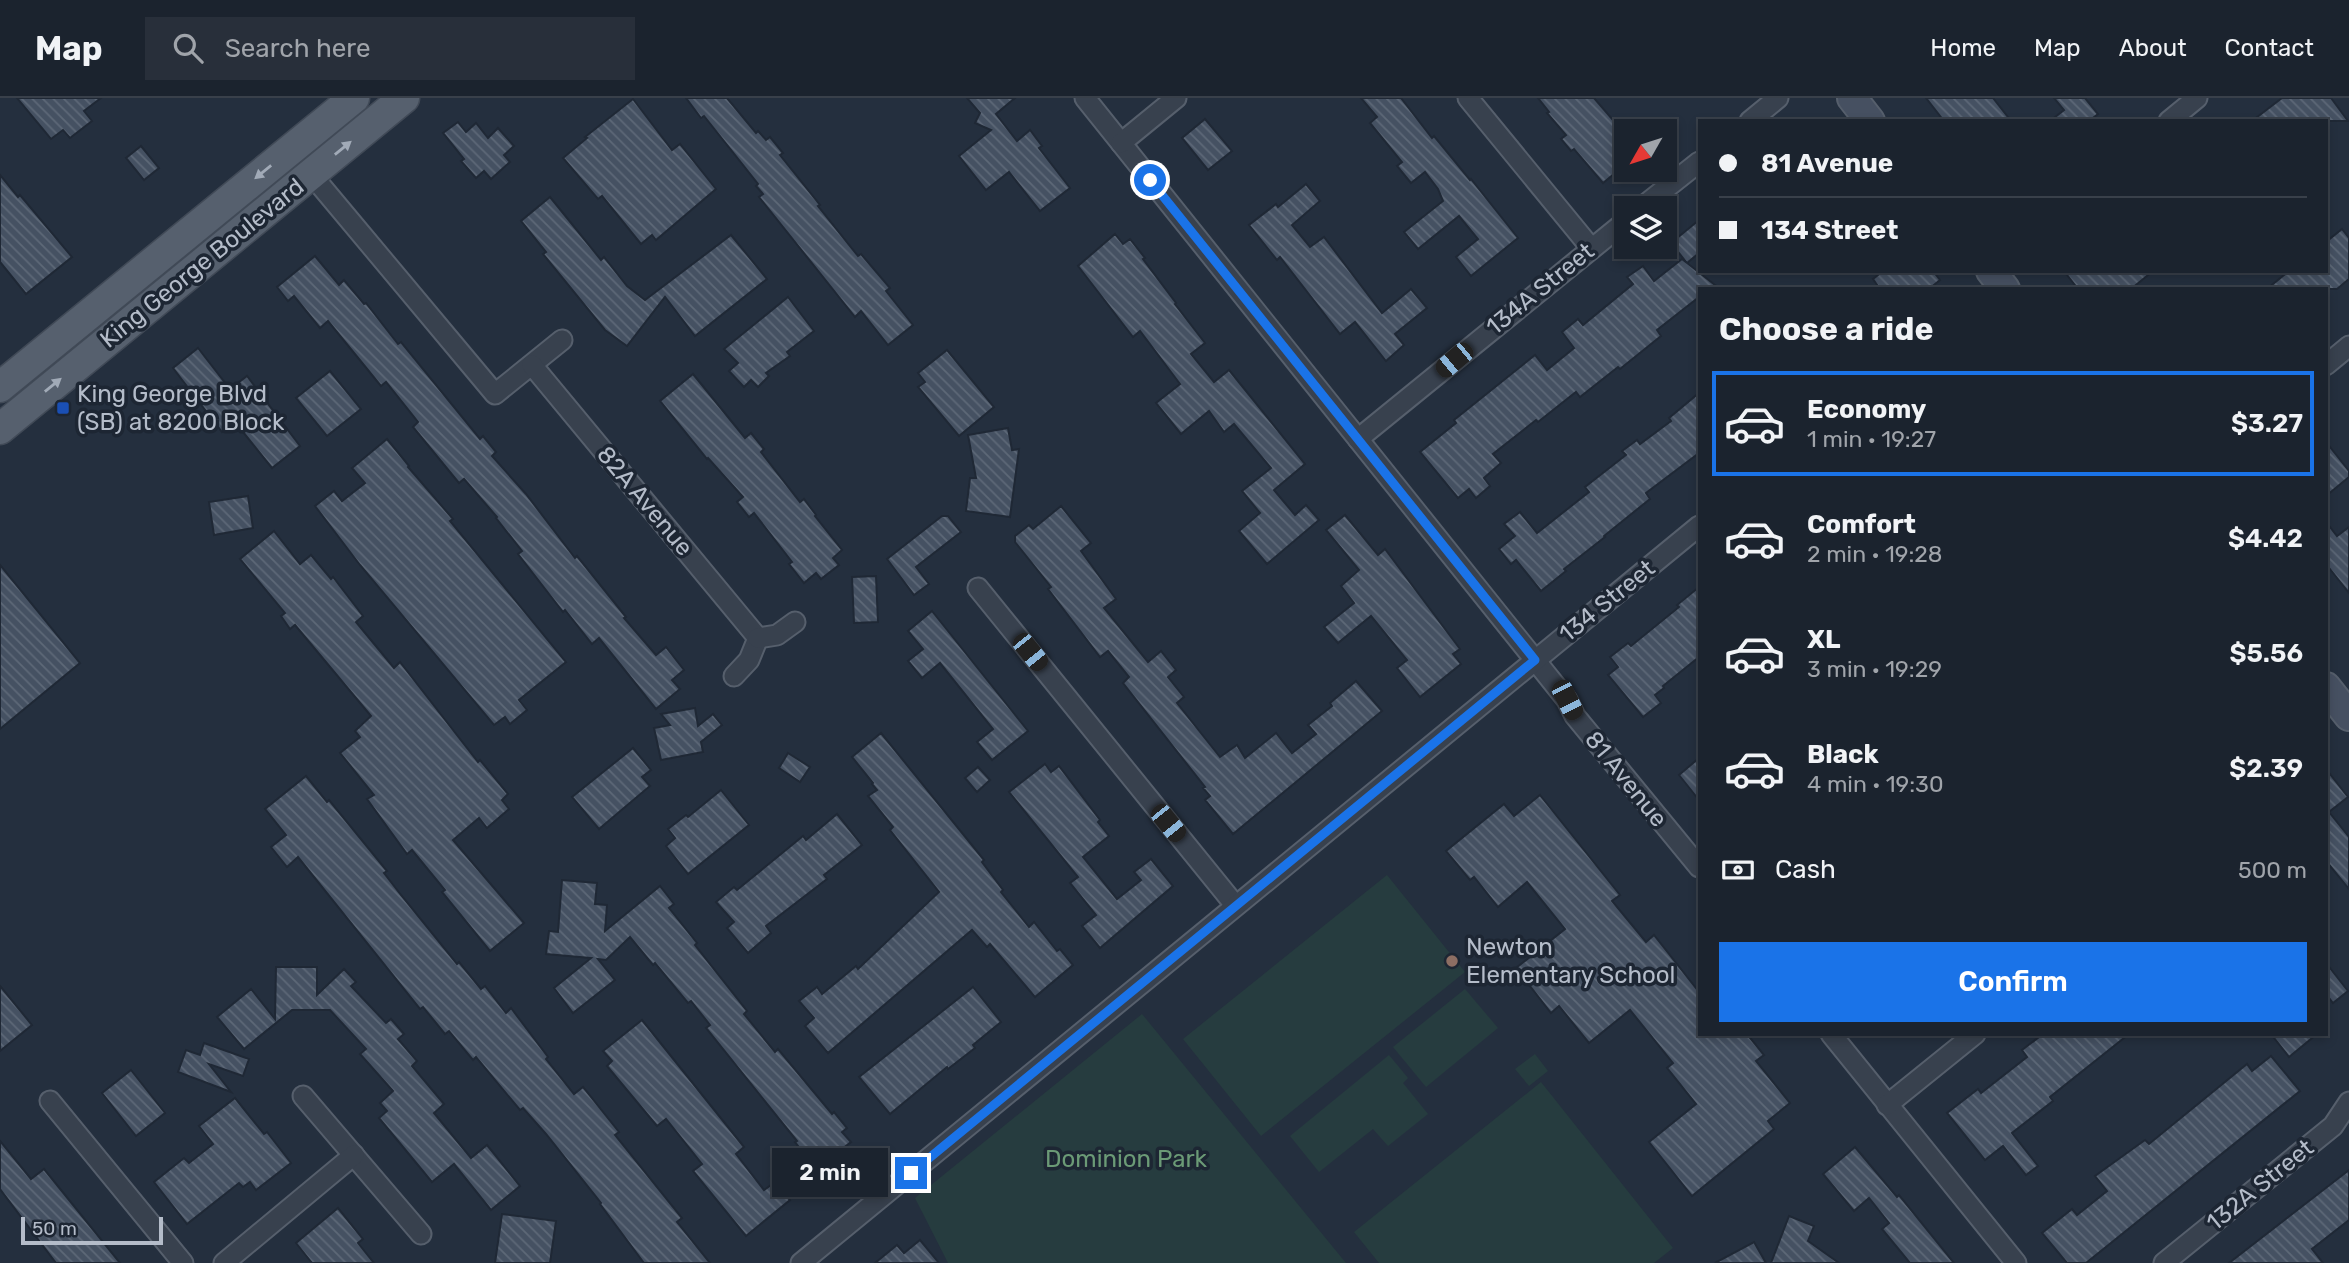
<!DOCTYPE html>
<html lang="en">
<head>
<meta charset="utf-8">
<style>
	body { margin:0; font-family:Rubik,sans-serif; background:#282f3a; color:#f1f3f6; height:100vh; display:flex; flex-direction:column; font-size:26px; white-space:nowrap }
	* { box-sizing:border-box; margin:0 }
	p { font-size:23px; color:#a0a4aa }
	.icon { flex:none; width:38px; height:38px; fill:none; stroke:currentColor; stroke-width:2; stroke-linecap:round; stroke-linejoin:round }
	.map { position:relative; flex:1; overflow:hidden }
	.details { position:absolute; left:1698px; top:189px; width:630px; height:749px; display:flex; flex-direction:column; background:#1b232e; border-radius:0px; box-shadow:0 4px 10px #0003,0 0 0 2px #39404a }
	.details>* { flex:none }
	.hud { position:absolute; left:1698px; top:21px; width:630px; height:154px; border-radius:0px; box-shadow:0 4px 10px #0003,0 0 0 2px #39404a; display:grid; align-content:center; height:154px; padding:0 21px; background:#1b232e }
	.needle { width:46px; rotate:231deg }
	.buttons { position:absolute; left:1614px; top:21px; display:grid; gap:14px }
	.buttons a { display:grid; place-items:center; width:63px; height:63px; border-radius:0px; background:#1b232e; box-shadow:0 4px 10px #0003,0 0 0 2px #39404a; font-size:35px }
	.scale { position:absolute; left:21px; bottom:18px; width:142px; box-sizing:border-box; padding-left:7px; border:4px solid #b4bcc9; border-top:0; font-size:19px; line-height:24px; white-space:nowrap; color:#b4bcc9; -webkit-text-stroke:5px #1d2633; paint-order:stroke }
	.end { position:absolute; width:32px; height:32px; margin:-16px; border:9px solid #1a73e8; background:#fff; box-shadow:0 0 0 4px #fff }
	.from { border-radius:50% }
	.bubble { position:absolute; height:49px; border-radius:0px; background:#1b232e; box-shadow:0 4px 10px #0003,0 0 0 2px #39404a; font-size:23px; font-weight:600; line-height:49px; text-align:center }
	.car { position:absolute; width:21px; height:42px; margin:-21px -10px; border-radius:9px; box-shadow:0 0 5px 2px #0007; background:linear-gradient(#222 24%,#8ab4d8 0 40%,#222 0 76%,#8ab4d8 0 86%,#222 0) }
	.hud b { display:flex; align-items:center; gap:24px; height:66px; font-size:26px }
	.hud b+b { border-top:2px solid #39404a }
	.hud i { width:18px; height:18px; background:#f1f3f6 }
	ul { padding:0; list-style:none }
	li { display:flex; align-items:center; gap:21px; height:105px; margin:0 14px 10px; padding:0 7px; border:4px solid transparent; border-radius:0px }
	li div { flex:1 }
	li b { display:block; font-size:26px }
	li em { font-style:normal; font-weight:600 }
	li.selected { border-color:#1a73e8 }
	li>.icon { width:63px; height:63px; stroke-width:1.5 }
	h2 { padding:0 21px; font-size:32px; line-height:84px }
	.pay { display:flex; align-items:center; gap:18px; height:77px; padding:0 21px; font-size:26px }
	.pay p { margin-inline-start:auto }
	.action { display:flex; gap:14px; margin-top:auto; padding:14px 21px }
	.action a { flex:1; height:80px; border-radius:0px; background:#1a73e8; color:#fff; font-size:28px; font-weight:600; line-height:80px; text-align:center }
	header { display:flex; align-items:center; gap:42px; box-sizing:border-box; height:98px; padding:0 35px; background:#1b232e; border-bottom:2px solid #39404a }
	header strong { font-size:33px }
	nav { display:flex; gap:38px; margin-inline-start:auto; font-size:24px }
	.search { width:490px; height:63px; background:#282f3a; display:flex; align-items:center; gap:18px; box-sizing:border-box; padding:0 24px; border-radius:0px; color:#a0a4aa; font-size:26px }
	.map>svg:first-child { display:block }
</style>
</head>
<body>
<header>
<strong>Map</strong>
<div class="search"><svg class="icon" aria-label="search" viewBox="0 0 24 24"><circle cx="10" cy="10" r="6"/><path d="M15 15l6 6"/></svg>Search here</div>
<nav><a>Home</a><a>Map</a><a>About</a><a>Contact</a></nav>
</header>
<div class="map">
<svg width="2349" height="1165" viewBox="0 0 2349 1165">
	<defs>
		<pattern id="building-back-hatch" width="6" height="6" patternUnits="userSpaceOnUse" patternTransform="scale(1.75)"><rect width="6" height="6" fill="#455162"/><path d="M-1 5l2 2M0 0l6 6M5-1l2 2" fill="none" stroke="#5d6877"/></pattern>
	</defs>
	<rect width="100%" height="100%" fill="#242f3e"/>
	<!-- park -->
	<g fill="#263c3f">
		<path d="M1387,777L1465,874L1261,1038L1183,941Z"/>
		<path d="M1465,891L1498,930L1426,989L1393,949Z"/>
		<path d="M1142,916L1346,1165H948L915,1100Z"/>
		<path d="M1535,956L1548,973L1529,988L1515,971Z"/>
		<path d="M1389,957L1408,980L1403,985L1428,1016L1388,1048L1373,1031L1319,1074L1290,1038Z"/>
		<path d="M1541,984L1673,1150L1654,1165H1379L1354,1134Z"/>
	</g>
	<!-- building -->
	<g fill="url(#building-back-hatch)" stroke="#1f2835" stroke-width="2">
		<path d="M17,0H101L84,13L92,23L70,40L63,32L51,41Z"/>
		<path d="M686,0H727L756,35L758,33L766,42L770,39L783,55L780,57L820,107L818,108L858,158L861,156L890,190L886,193L913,227L888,247L861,213L855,219L759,99L763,96L756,88L758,86L704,18L701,20Z"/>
		<path d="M967,0H1015L996,16L1017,43L1030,32L1042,48L1039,50L1070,90L1040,113L1009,74L986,92L959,58L991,32L975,25L980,15Z"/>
		<path d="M1361,0H1401L1432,40L1434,38L1470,82L1471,81L1518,140L1471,178L1456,159L1478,141L1459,118L1418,151L1404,134L1443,103L1438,91L1425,74L1411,85L1397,68L1402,64L1370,25L1377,19Z"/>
		<path d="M1538,0H1594L1618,28L1626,22V66L1603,85L1574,51L1571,53L1561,41L1566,37L1547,15L1549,14Z"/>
		<path d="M1926,0H1993L2011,23H1944Z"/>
		<path d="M2054,0H2085L2098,16L2089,23H2050L2064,12Z"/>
		<path d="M2282,0H2331L2348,23H2252Z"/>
		<path d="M633,1L672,52L680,46L716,91L656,142L652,137L641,146L602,98L598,101L563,60L587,40L585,39Z"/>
		<path d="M1205,21L1232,53L1208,72L1182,40Z"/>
		<path d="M458,24L466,34L476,25L488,40L498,30L514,48L504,57L510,64L491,81L484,73L476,80L461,63L464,61L443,35Z"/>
		<path d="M141,48L159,70L144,82L126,60Z"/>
		<path d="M0,77L18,99L20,97L72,159L26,196L0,164Z"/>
		<path d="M1306,86L1320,103L1292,127L1310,149L1324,139L1382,215L1411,191L1427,210L1395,236L1404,247L1386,263L1355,224L1340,236L1280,159L1277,162L1249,127L1276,106L1278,109Z"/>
		<path d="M550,99L601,162L604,159L627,188L645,202L731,137L767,181L695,238L665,199L627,248L605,232L543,156L546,154L521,123Z"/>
		<path d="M1699,122V155L1687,165L1671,145Z"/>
		<path d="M2342,131L2349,140V181L2337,191H2267L2289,173H2326V144Z"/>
		<path d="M1115,136L1123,146L1130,141L1145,160L1143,161L1176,205L1175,206L1205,245L1191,256L1214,284L1229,272L1305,366L1274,392L1295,417L1306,407L1319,422L1267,466L1239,433L1260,415L1242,393L1271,370L1234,326L1224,334L1209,313L1181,336L1156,305L1180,286L1140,233L1133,239L1078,168Z"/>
		<path d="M315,158L339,187L344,182L364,206L366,205L398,246L401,244L480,341L483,338L496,354L492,358L526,396L575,460L577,458L626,519L624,520L656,557L666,549L684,572L672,582L680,591L656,611L599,540L592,546L565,512L563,514L518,456L522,453L496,420L497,419L464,381L459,385L413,329L418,324L386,284L381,288L328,223L320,230L294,198L288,203L277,189Z"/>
		<path d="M1682,161L1715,187L1711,191H1699V199L1657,232L1661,238L1620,271L1618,269L1580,299L1576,294L1538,324L1536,322L1493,356L1501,365L1484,380L1490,388L1476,400L1469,391L1458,400L1420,354L1456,325L1454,322L1535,257L1547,272L1574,250L1562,234L1578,221L1583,227L1633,186L1627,179L1643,168L1654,183Z"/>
		<path d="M1883,173H1933L1940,182L1929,191H1880L1873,181Z"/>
		<path d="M2064,173H2153L2131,191H2078Z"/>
		<path d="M788,199L814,233L787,254L790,258L766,275L769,278L758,289L751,282L744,289L729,273L738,265L724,251Z"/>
		<path d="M198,250L230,291L247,278L300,348L272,370L235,324L222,334L173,270Z"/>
		<path d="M947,252L994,309L959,338L918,289L925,284L918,275Z"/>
		<path d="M330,273L361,311L327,338L296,300Z"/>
		<path d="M693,276L745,340L751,335L764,351L761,354L800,404L804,401L816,417L815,418L842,452L833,460L839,467L821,481L816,475L804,485L789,466L792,464L754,415L749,419L737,404L743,399L708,360L707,361L660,303Z"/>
		<path d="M1699,295V355L1646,395L1650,401L1604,438L1605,439L1564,471L1566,473L1541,493L1516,462L1511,466L1499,451L1515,438L1504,426L1520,414L1537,435L1589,394L1585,389L1626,357L1622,353L1637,342L1640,346L1671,323L1669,320Z"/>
		<path d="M1008,330L1012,352L1019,351L1010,419L966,413L970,380H976L968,337Z"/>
		<path d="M387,341L409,368L408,369L453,421L450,423L566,564L519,602L527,612L510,626L505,619L494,627L360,467L315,408L334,393L342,403L365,385L352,370Z"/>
		<path d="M2326,344L2349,373V379L2326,398Z"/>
		<path d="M248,398L253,430L214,437L209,404Z"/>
		<path d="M1061,408L1091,445L1081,453L1116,501L1104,510L1148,564L1161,553L1176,572L1168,579L1184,599L1177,605L1220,659L1237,647L1245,660L1276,635L1292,655L1316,636L1308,627L1332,608L1330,605L1356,583L1382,613L1233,736L1205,702L1210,698L1203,690L1205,689L1123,585L1129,579L1108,553L1100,559L1048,491L1051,489L1015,444V438L1029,427L1033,431Z"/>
		<path d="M1345,417L1378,457L1385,451L1460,551L1453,556L1461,566L1420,599L1397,570L1407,562L1371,518L1338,545L1324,529L1354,505L1341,488L1359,472L1326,432Z"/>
		<path d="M942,418H948L961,434L916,469L929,486L914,497L887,461Z"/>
		<path d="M2326,424L2337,438L2349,429V495L2326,466Z"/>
		<path d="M274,433L300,466L311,457L331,481L333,479L363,518L356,524L394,570L400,564L478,664L480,662L508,696L502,702L509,711L487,730L479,720L453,742L524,825L490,853L442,794L445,792L412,752L407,756L367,701L374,697L340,655L360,639L355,633L371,618L295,527L290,531L281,518L285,515L240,461Z"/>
		<path d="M0,467L80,565L0,631Z"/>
		<path d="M876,478L878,524L854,525L852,479Z"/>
		<path d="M1699,489V559L1663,588L1664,590L1655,597L1661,605L1643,619L1608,577L1618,569L1610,559L1628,545L1631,548L1679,509L1677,507Z"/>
		<path d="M932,513L1028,633L992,662L977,644L993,631L940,565L922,580L908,563L923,551L908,533Z"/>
		<path d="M695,610L698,628L713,616L722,627L701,644L703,654L661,662L654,630L670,627L661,616Z"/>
		<path d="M881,635L984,762L982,764L1003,792L1001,794L1029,829L1034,824L1057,853L1060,851L1073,867L1035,899L990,846L987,849L972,832L828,955L805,928L814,920L799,903L817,889L822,896L856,868L858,871L939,794L890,732L893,729L868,698L877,692L872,686L873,685L852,659Z"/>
		<path d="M633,650L651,672L642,679L650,688L599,731L572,699Z"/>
		<path d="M788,655L810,669L800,684L779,670Z"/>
		<path d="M1699,660V702L1679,677Z"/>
		<path d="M1045,666L1051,674L1059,668L1100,722L1098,724L1109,738L1083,759L1117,801L1141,782L1134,774L1151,761L1173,788L1100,850L1082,828L1096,817L1070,785L1078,779L1009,694Z"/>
		<path d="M978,669L990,682L977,694L965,680Z"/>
		<path d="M2326,671L2348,699L2329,714L2349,739V791L2326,763Z"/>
		<path d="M306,678L327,704L329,702L387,773L384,775L401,797L457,866L459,864L481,891L485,888L506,915L511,910L548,959L546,961L574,996L583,989L619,1034L615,1037L682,1120L677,1124L710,1165H644L600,1106L601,1105L546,1036L523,1010L520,1012L476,959L473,962L449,933L445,936L423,909L420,911L298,759L287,769L271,749L286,737L265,711Z"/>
		<path d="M721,692L749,727L688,776L666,748L675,740L668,731L686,717L688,719Z"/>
		<path d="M1540,697L1620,797L1612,803L1646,844L1654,837L1699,894V936H1747L1764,957L1756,963L1790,1005L1768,1023L1774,1031L1692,1098L1649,1044L1696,1006L1667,970L1673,965L1630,912L1589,945L1559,908L1551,915L1516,870L1565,831L1527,784L1498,809L1474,779L1470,782L1446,753L1504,706L1514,718Z"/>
		<path d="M837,716L862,747L824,777L827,781L766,828L771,835L748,855L727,830L734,824L716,804L734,789L737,792L803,738L806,742Z"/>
		<path d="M562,782L597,785L595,806L607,807L605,833L660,788L674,806L669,810L697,845L695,847L747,913L744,916L775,954L778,951L832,1016L834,1014L847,1030L842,1034L851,1044L820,1068L813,1059L809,1062L795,1044L797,1043L706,930L710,927L691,903L688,905L655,865L653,867L630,839L606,862L598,861L615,882L573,915L554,890L591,860L546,856L549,833L558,834Z"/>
		<path d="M2326,865L2348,893L2333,905L2326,896Z"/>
		<path d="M276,869H317V897L344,871L356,884L351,888L386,925L391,921L404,936L398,941L417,963L412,968L444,1006L434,1015L471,1060L487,1047L520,1088L491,1112L454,1066L432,1084L379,1020L387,1013L380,1005L393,993L360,956L366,951L330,912H292L244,951L217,919L251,891L275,921Z"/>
		<path d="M0,888L32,927L0,953Z"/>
		<path d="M973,889L1001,924L973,947L975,950L948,971L947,969L890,1016L859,979Z"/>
		<path d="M642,922L744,1049L736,1056L764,1092L775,1084L790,1102L746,1138L693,1073L702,1066L666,1021L657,1028L607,968L612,963L603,953Z"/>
		<path d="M2043,936H2129L2050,999L2053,1003L2012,1035L2038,1068L2026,1077L2003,1048L1985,1062L1947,1015L1978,991L1981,995L2027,959L2022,952Z"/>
		<path d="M2271,936H2317L2289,959Z"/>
		<path d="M204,945L249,961L243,978L209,966L231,994L178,974L186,952L200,957Z"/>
		<path d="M2271,958L2300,993L2086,1165H2067L2042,1135L2072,1111L2077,1117L2107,1093L2095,1078L2145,1042L2149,1046L2247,966L2252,973Z"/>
		<path d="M131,972L165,1015L136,1038L102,995Z"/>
		<path d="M235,1000L264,1036L267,1034L291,1065L256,1092L250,1084L243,1089L239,1085L187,1126L154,1084L184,1060L189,1065L213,1046L199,1028Z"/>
		<path d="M0,1043L31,1081L44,1071L120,1165H56L0,1091Z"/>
		<path d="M1855,1049L1897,1099L1899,1097L1954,1165H1910L1882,1131L1889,1125L1869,1100L1854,1113L1823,1076Z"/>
		<path d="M2349,1072V1122L2312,1151L2323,1165H2229Z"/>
		<path d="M338,1110L363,1141L358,1145L374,1165H312L296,1145Z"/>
		<path d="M502,1116L556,1123L550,1165H495Z"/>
		<path d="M1789,1118L1814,1128L1808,1143L1839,1165H1771Z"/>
		<path d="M920,1142L939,1165H875L897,1147L904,1155Z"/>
		<path d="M1754,1144L1766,1165H1715Z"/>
	</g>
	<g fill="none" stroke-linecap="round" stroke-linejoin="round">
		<!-- minor casing -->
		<g stroke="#565f6c" stroke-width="23">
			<g id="minor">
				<path d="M1085,0L1567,602L1575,618L1699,769"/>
				<path d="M1468,0L1591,150"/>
				<path d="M1750,23L1778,0"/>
				<path d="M2169,23L2197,0"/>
				<path d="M1121,45L1176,0"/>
				<path d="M311,76L495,296L562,242"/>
				<path d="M1641,110L1699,64"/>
				<path d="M532,267L758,540L749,562L734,578"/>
				<path d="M2326,267L2349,248"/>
				<path d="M1358,341L1626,123"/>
				<path d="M978,490L1235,807"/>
				<path d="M758,540L777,537L795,524"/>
				<path d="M1831,936L2016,1165"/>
				<path d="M303,998L421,1136"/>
				<path d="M50,1003L183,1165"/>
				<path d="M1887,1007L1975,936"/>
				<path d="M224,1165L354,1057"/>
				<path d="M801,1165L1699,428"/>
				<path d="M2164,1165L2333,1028L2349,1004"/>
			</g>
		</g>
		<!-- secondary casing -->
		<g stroke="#565f6c" stroke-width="32">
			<g id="secondary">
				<path d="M1852,0L1870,23"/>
				<path d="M1991,173L2005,191"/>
				<path d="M2326,589L2349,618"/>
			</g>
		</g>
		<!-- primary casing -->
		<g stroke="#414a57" stroke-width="33">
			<g id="primary">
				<path d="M0,289L354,0"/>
				<path d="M0,331L404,0"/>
			</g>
		</g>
		<!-- minor -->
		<use href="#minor" stroke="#38414e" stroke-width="19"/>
		<!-- secondary -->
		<use href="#secondary" stroke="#465061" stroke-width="28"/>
		<!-- primary -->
		<use href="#primary" stroke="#56606e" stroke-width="30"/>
	</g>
	<!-- one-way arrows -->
	<defs><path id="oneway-solid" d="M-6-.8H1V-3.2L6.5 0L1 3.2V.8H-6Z" transform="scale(1.75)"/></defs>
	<g fill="#a1aab7">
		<use href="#oneway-solid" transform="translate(343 50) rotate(-39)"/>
		<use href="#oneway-solid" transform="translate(263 74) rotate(141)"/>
		<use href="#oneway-solid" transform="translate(53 287) rotate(-39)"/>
	</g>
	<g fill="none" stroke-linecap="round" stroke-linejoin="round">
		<!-- route -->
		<path stroke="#1a73e8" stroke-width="9" d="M911,1075L1535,562L1150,82"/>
	</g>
	<!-- markers -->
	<rect fill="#1a4fb4" stroke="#1d2633" stroke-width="2.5" x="56" y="303" width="14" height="14" rx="3.5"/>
	<circle fill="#8d6e63" stroke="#1d2633" stroke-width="2.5" cx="1452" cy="863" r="7"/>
	<g text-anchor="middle" stroke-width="7" stroke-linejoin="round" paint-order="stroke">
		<!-- street labels -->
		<g font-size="24" fill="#b4bcc9" stroke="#1d2633">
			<text transform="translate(202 165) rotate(-39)" y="8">King George Boulevard</text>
			<text transform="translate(1540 191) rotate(-39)" y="8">134A Street</text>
			<text transform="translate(645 403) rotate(50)" y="8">82A Avenue</text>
			<text transform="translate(1607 503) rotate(-39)" y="8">134 Street</text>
			<text transform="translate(1626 681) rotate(51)" y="8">81 Avenue</text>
			<text transform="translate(2260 1087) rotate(-39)" y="8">132A Street</text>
		</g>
		<!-- poi labels -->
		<g font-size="24" fill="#b4bcc9" stroke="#1d2633" text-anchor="start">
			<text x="77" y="304">King George Blvd<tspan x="77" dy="28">(SB) at 8200 Block</tspan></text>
			<text x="1466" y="857">Newton<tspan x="1466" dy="28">Elementary School</tspan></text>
		</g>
		<!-- park labels -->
		<g font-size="24" fill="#6b9a76" stroke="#1d2633">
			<text x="1126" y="1069">Dominion Park</text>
		</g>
	</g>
</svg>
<div class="buttons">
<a><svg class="needle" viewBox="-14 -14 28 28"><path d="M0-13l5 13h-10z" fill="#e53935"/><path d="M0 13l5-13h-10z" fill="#a0a4aa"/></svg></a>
<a><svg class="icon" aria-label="layers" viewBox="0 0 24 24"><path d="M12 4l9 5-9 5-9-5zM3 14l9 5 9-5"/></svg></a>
</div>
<div class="scale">50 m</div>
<i class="end from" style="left:1150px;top:82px"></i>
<i class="end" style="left:911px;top:1075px"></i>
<div class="bubble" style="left:772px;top:1050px;width:116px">2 min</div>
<i class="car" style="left:1454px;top:262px;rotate:230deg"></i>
<i class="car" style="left:1030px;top:554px;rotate:141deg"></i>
<i class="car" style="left:1567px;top:602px;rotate:153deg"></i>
<i class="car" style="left:1168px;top:725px;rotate:141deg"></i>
<div class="hud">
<b><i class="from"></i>81 Avenue</b>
<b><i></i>134 Street</b>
</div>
<section class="details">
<h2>Choose a ride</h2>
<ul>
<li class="selected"><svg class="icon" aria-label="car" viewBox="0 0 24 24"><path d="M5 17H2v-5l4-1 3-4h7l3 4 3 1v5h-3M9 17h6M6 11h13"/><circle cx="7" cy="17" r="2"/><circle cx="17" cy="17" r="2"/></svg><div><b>Economy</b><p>1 min · 19:27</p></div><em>$3.27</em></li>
<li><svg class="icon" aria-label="car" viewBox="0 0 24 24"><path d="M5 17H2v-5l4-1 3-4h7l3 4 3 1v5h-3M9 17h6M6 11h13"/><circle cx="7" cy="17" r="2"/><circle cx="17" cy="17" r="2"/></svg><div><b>Comfort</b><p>2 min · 19:28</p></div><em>$4.42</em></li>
<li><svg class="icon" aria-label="car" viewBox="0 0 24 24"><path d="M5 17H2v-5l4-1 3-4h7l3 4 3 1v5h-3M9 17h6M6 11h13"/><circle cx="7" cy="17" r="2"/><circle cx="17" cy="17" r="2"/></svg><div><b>XL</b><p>3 min · 19:29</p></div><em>$5.56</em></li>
<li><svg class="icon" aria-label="car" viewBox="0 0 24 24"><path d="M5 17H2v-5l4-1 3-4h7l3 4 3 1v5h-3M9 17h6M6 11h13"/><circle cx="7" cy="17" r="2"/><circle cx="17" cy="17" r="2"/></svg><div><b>Black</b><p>4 min · 19:30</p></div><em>$2.39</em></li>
</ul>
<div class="pay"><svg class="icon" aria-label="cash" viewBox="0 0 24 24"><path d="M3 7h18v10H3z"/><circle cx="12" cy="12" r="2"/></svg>Cash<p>500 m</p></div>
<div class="action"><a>Confirm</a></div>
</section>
</div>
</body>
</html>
